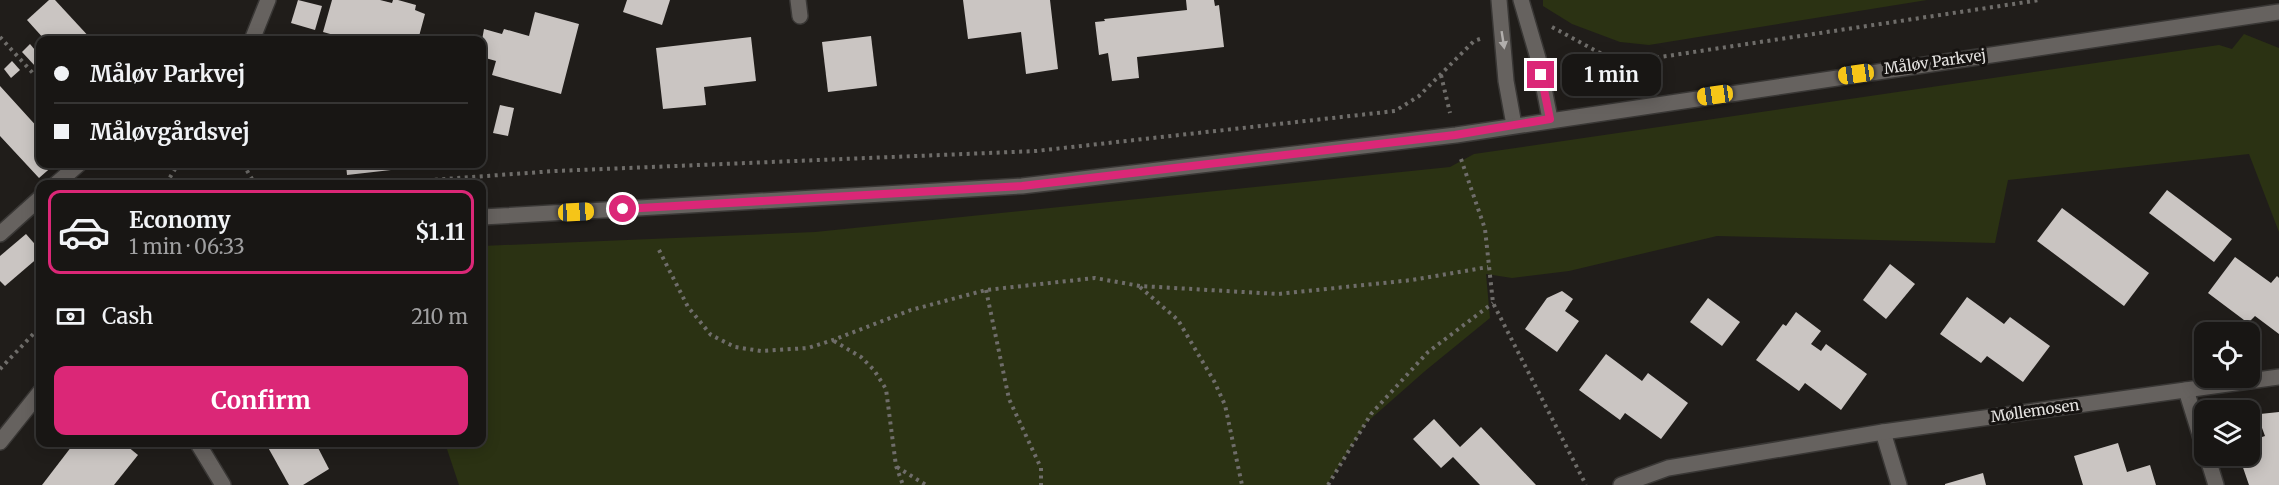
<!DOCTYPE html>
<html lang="en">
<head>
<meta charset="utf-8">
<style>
	body { margin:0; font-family:Merriweather,serif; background:#211f1d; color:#f1f3f6; height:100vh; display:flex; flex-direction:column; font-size:22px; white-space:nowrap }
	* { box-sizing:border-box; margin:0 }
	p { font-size:20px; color:#9f9fa0 }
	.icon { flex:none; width:33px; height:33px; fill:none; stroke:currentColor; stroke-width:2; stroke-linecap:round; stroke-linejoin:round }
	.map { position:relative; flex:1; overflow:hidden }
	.panel { position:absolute; left:36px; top:180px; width:450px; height:267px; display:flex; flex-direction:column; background:#181614; border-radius:12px; box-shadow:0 3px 15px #0003,0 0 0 2px #363534 }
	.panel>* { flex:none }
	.banner { position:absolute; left:36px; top:36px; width:450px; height:132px; border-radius:12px; box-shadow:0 3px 15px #0003,0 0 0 2px #363534; display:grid; align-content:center; height:132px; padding:0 18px; background:#181614 }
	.tools { position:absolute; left:2194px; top:322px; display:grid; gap:12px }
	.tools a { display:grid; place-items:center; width:66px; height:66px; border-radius:12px; background:#181614; box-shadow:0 3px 15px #0003,0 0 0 2px #363534; font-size:30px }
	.end { position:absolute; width:27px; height:27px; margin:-14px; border:8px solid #db2777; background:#fff; box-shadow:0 0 0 3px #fff }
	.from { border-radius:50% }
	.bubble { position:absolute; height:42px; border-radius:12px; background:#181614; box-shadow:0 3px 15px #0003,0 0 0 2px #363534; font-size:20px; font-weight:700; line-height:42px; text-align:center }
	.car { position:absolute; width:18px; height:36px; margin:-18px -9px; border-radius:8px; box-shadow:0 0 4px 2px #0007; background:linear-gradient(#f5c518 24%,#345 0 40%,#f5c518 0 76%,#345 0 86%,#f5c518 0) }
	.banner b { display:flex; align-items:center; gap:21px; height:57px; font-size:22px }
	.banner b+b { border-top:2px solid #363534 }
	.banner i { width:15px; height:15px; background:#f1f3f6 }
	ul { padding:10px 0 0; list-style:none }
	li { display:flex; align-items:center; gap:18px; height:84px; margin:0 12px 9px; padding:0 6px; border:3px solid #363534; border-radius:12px }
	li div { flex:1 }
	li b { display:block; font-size:22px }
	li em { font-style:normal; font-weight:700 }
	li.active { border-color:#db2777 }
	li>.icon { width:54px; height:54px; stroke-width:1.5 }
	.pay { display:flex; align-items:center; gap:15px; height:66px; padding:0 18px; font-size:22px }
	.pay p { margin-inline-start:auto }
	.action { display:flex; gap:12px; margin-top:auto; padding:12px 18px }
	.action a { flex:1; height:69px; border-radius:12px; background:#db2777; color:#fff; font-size:24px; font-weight:700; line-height:69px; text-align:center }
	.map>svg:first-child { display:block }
</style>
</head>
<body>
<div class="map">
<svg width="2279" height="485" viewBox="0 0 2279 485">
	<rect width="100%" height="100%" fill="#201d1a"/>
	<!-- green -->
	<g fill="#2b3213">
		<path d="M1543,0H1927L1649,45L1620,42L1572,24L1543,6Z"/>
		<path d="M2244,34L2279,48V232L2249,154L2008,180L1995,243L1717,236L1569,271L1512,278L1486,274L1490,318L1425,371L1366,423L1327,485H459L445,443L482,442V246L815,232L1450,167L1474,154L2219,45L2232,49Z"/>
	</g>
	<!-- building -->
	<g fill="#cac5c2">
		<path d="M49,0H55L92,40H45L27,20Z"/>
		<path d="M298,0L322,6L315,30L291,23Z"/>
		<path d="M332,0H380L392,3L393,0H398L416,5L415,10L425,14L418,40H352L323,32Z"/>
		<path d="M627,0H670L662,25L623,12Z"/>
		<path d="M963,0H1050L1058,69L1026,74L1021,32L968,39Z"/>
		<path d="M1186,0H1214L1215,6L1219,5L1224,47L1137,57L1139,78L1112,81L1108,53L1099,55L1095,22L1105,21L1104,19L1187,10Z"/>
		<path d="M535,12L579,24L561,94L492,75L496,61L482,57V40L484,29L502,34L504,29L529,36Z"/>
		<path d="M871,36L877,86L828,92L822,42Z"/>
		<path d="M751,37L756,81L704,87L706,105L663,109L656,48Z"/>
		<path d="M30,44L40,56V64L36,67L22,52Z"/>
		<path d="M12,61L20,70L11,78L4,69Z"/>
		<path d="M0,86L40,130V164H55L39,178L0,136Z"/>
		<path d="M500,105L514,108L508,136L493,133Z"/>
		<path d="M346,164H391V170L347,175Z"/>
		<path d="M2167,190L2232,239L2214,262L2149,213Z"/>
		<path d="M2062,208L2149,273L2124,306L2037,241Z"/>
		<path d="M26,234L40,250V256L5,286L0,281V256Z"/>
		<path d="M2235,257L2271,283L2277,276L2279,278V334L2255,316L2248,323L2208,293Z"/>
		<path d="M1890,264L1915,284L1886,319L1863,300Z"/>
		<path d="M1562,291L1573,299L1565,311L1579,321L1557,352L1525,329L1547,298Z"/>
		<path d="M1967,297L2004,324L2010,317L2050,346L2023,382L1987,356L1981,363L1940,334Z"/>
		<path d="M1708,298L1740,322L1722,346L1690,322Z"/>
		<path d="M1796,312L1821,331L1811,344L1821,351L1826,344L1867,374L1841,410L1805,383L1799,391L1756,360L1783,324L1786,326Z"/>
		<path d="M1606,354L1642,381L1648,373L1688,403L1661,439L1625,413L1620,420L1579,390Z"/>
		<path d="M2259,409L2260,414L2279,412V485H2249L2239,456H2250V441L2265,436L2258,417L2250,418V410Z"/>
		<path d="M1434,419L1460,447L1481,427L1536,485H1480L1453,457L1441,468L1413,439Z"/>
		<path d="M75,442H122L138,455L114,485H42Z"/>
		<path d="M265,442H315L329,469L303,485H289Z"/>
		<path d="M2118,443L2127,472L2150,465L2156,485H2083L2074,456Z"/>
		<path d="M1983,473L1986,485H1945V484Z"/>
	</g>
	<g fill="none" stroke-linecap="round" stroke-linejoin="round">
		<!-- street casing -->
		<g stroke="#393735" stroke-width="18">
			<g id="street">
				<path d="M798,0L800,16"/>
				<path d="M252,40L268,0"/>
				<path d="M56,184L79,164"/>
				<path d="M0,234L40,198"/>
				<path d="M2186,390L2205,451"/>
				<path d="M1883,432L1899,485"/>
				<path d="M197,442L223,485"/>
				<path d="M2207,456L2216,485"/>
				<path d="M1621,485L1668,468L1883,432L2279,377"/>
			</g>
		</g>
		<!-- secondary casing -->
		<g stroke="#393735" stroke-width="18">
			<g id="secondary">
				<path d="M1499,0L1506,81L1514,125"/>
				<path d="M1521,0L1538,58L1550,119"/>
				<path d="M482,217L1022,186L1456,135L2279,12"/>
				<path d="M0,442L40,392"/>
			</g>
		</g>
		<!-- path -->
		<g stroke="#6f6d6a" stroke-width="4" stroke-dasharray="3 4.5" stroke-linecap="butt">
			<path d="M1552,27L1598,52L1627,62L2040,0"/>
			<path d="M0,37L40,81"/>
			<path d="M1441,75L1450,113"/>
			<path d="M1461,159L1485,229L1493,303L1586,485"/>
			<path d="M243,164L255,184"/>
			<path d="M166,184L178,164"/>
			<path d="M375,184L555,171L1036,151L1395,111L1419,96L1474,41L1480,39"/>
			<path d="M659,250L688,307L711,335L735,347L761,351L808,348L833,340L911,310L986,290L1095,278L1140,286L1278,294L1412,280L1488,267"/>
			<path d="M1140,287L1178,320L1214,381L1225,405L1242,485"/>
			<path d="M986,290L1009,399L1041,468V485"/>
			<path d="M834,341L861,357L874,370L886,389L896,466L903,485"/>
			<path d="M0,369L40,327"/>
			<path d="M897,467L926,485"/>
			<path d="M1328,485L1371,414L1428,352L1493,303"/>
		</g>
		<!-- street -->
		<use href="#street" stroke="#66625f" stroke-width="15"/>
		<!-- secondary -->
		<use href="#secondary" stroke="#66625f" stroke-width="15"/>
	</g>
	<!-- one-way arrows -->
	<defs><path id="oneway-solid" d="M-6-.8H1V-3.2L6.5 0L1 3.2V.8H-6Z" transform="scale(1.5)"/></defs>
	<use fill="#b2afad" href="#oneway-solid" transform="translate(1503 40) rotate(81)"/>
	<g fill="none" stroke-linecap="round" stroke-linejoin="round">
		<!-- route -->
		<path stroke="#db2777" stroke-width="8" d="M623,209L1022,186L1455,135L1550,119L1541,75"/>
	</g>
	<g text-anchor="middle" stroke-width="6" stroke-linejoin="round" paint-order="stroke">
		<!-- street labels -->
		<g font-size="15" fill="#e5e3e1" stroke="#161311">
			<text transform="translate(1935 62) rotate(-8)" y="5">Måløv Parkvej</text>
			<text transform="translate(2035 411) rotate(-8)" y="5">Møllemosen</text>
		</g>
	</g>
</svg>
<div class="tools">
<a><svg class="icon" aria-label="locate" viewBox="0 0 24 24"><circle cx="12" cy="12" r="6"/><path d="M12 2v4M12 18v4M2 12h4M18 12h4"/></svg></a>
<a><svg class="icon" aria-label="layers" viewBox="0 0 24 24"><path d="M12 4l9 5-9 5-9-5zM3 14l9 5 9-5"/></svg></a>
</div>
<i class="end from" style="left:623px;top:209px"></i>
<i class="end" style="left:1541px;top:75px"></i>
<div class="bubble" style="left:1562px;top:54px;width:99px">1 min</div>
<i class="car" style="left:1856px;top:74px;rotate:262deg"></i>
<i class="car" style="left:1715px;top:95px;rotate:262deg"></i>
<i class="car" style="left:576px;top:212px;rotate:87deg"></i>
<div class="banner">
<b><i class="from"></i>Måløv Parkvej</b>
<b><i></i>Måløvgårdsvej</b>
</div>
<section class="panel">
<ul>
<li class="active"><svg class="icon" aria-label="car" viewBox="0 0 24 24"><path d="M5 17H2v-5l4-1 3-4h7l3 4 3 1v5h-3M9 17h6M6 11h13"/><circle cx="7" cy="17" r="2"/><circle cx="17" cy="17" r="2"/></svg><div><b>Economy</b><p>1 min · 06:33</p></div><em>$1.11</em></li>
</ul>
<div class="pay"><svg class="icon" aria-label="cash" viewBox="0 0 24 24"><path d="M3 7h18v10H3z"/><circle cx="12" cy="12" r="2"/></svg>Cash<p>210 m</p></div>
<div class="action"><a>Confirm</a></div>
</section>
</div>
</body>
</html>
